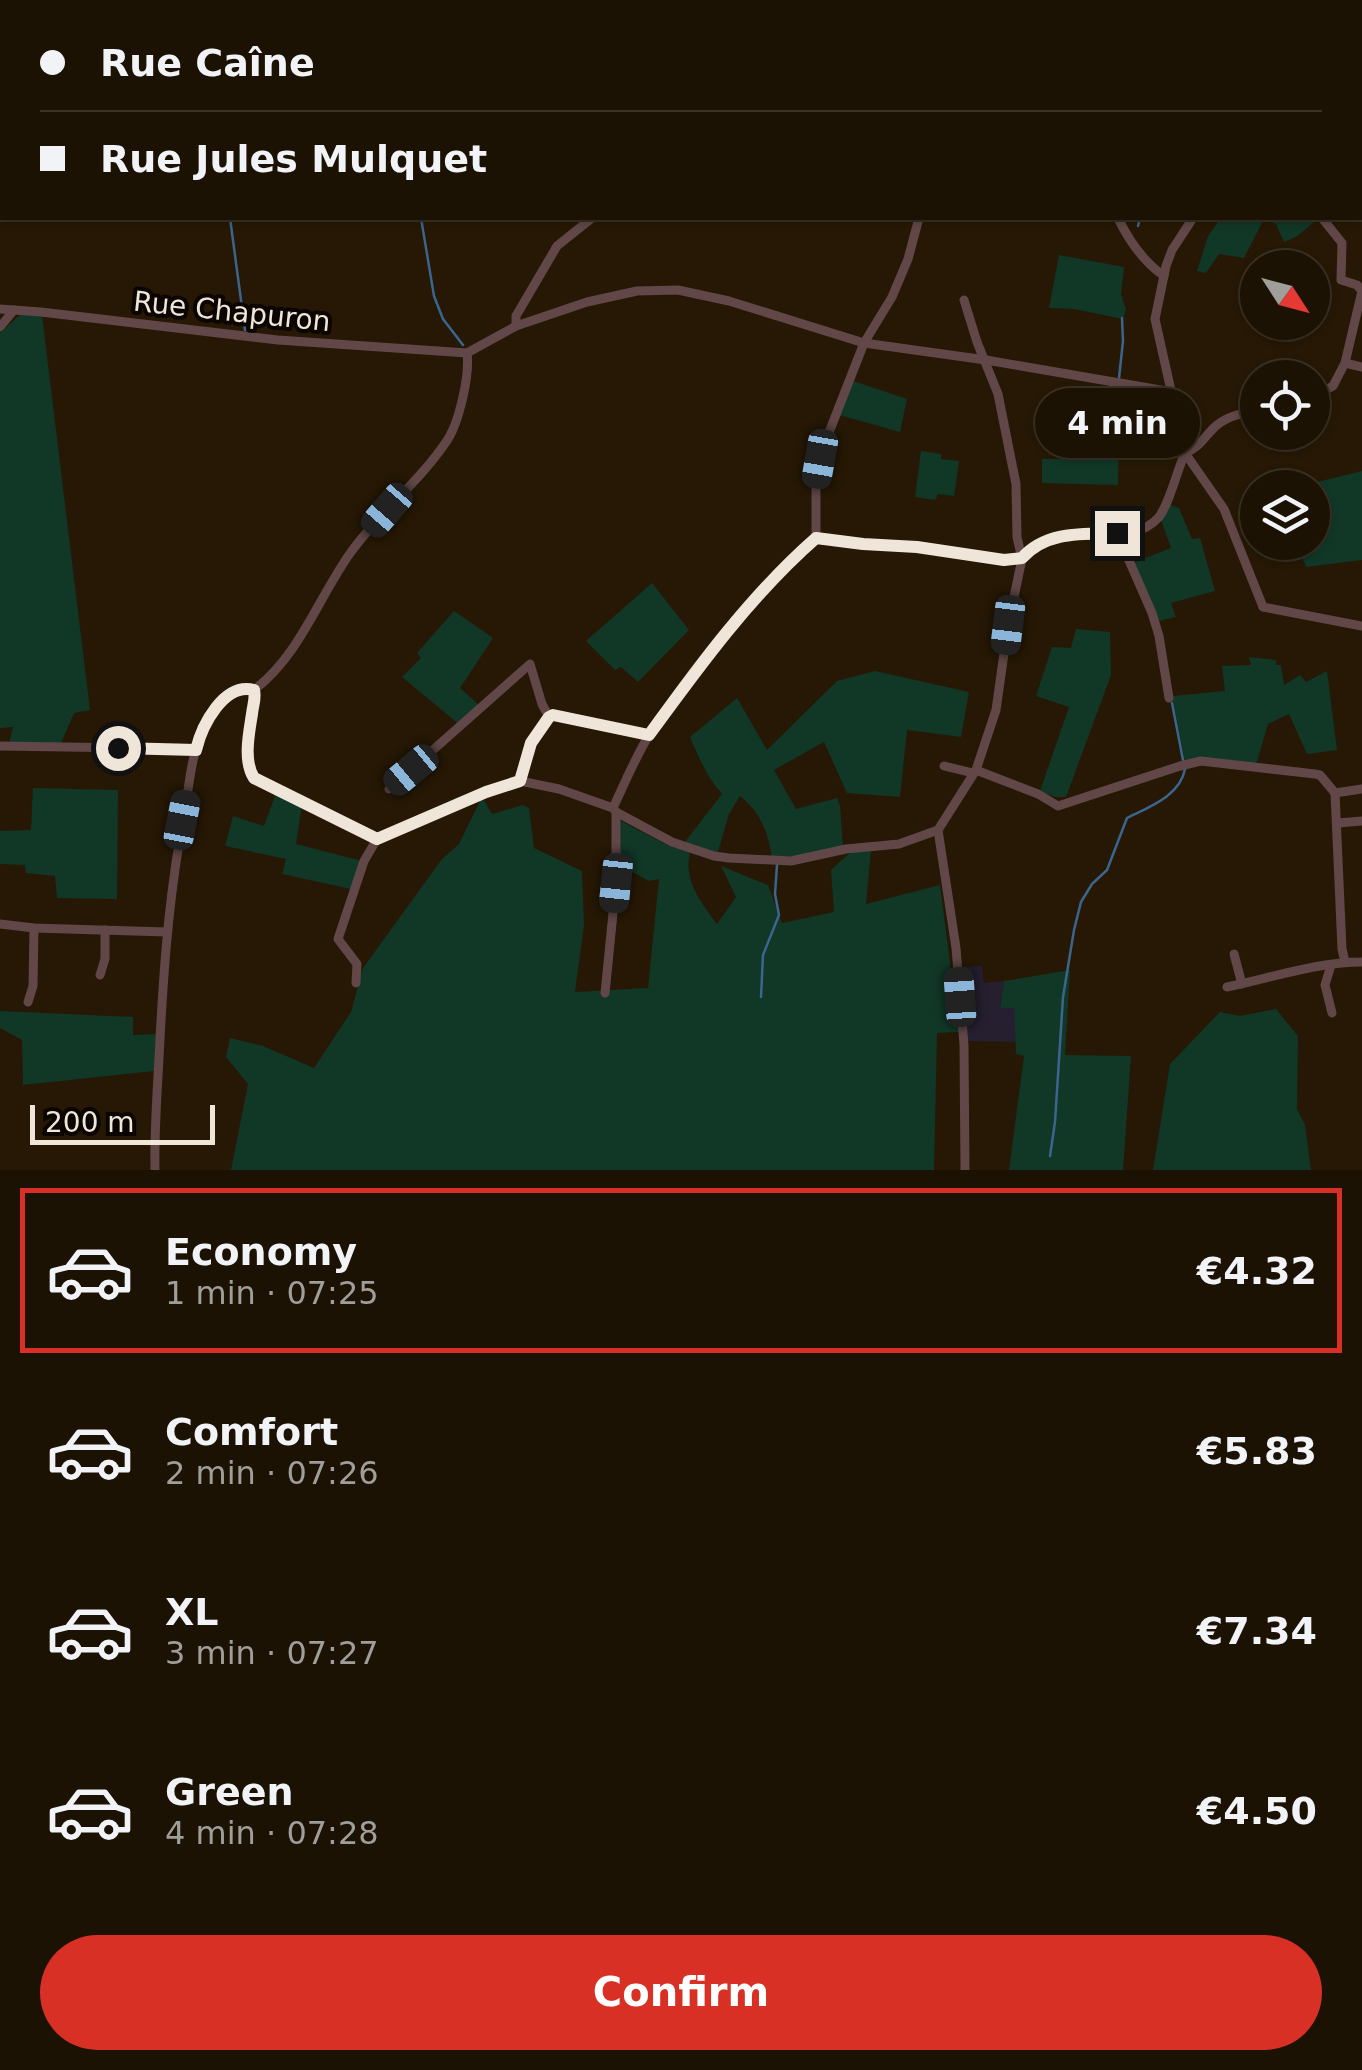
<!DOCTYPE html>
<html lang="en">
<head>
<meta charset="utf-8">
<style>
	body { margin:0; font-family:"DejaVu Sans",sans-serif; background:#292012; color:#f1f3f6; height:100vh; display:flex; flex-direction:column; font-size:38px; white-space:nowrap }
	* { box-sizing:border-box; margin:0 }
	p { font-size:32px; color:#a09e9a }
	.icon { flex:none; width:55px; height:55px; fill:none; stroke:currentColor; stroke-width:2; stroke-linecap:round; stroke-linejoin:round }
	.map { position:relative; height:1170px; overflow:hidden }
	.details { display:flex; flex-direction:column; background:#1c1203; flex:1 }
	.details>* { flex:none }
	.banner { position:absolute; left:0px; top:0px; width:1362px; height:220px; box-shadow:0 2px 8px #0004,0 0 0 2px #3a3225; display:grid; align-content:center; height:220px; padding:0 40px; background:#1c1203 }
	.needle { width:65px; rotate:126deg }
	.tools { position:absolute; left:1240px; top:250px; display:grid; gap:20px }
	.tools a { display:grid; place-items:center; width:90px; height:90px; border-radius:50%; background:#1c1203; box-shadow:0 2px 8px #0004,0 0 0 2px #3a3225; font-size:50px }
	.scale { position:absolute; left:30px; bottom:25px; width:185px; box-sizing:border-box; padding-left:10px; border:5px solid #efe5d9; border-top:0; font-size:28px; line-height:35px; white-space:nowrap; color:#efe5d9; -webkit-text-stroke:8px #0a0501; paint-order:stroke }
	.end { position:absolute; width:45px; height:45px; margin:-22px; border:12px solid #efe5d9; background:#111; box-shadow:0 0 0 5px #111 }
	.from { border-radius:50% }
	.bubble { position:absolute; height:70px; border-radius:35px; background:#1c1203; box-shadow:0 2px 8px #0004,0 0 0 2px #3a3225; font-size:32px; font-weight:800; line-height:70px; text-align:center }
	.car { position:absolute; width:30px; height:60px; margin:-30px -15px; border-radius:12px; box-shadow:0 0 8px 2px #0007; background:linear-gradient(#222 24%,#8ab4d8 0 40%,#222 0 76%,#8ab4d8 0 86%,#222 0) }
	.banner b { display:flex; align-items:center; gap:35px; height:95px; font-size:38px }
	.banner b+b { border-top:2px solid #3a3225 }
	.banner i { width:25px; height:25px; background:#f1f3f6 }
	ul { padding:18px 0 0; list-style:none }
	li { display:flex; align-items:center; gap:30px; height:165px; margin:0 20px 15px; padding:0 20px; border:5px solid transparent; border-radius:0px }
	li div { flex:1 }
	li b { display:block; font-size:38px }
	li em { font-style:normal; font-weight:800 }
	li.active { border-color:#d93025 }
	li>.icon { width:90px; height:90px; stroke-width:1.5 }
	.cta { display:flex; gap:20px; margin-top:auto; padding:20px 40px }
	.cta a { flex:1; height:115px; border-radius:60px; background:#d93025; color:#fff; font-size:40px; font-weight:800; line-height:115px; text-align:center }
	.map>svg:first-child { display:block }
</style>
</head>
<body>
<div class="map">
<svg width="1362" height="1170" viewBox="0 0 1362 1170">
	<rect width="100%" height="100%" fill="#261804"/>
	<!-- industrial -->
	<path fill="#251f2f" d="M982,966L984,983L1004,981L1000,1007H1015L1016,1042L965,1041L960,967Z"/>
	<!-- green -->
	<g fill="#113727">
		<path d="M1221,218H1319L1296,237L1284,242L1276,224L1264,219L1244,258L1219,254L1206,273L1197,271L1208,236Z"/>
		<path d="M1059,255L1124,267L1121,295L1126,309L1123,319L1074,309L1049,308Z"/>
		<path d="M20,315H42L90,710L74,713L61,743H9L13,727L0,728V333Z"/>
		<path d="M853,381L907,399L900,432L839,415Z"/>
		<path d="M1063,434L1119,435L1118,485L1042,483V459H1062Z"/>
		<path d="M921,451L941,454V459L959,461L954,496L938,494L935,500L915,497Z"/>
		<path d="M1362,471V560L1306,567L1297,543L1312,542V488L1297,487Z"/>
		<path d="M1168,504L1179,508L1192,539L1200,538L1215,591L1171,603L1176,617L1158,621L1133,563L1171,548L1161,520Z"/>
		<path d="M652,583L689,630L638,682L621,667L615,670L586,641Z"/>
		<path d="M454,611L493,638L460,688L480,706L460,725L402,677L421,658L417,653Z"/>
		<path d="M1076,629L1110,632L1111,675L1066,797H1055L1040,791L1069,707L1036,696L1052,647L1071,648Z"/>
		<path d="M1249,657L1276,660V665H1281L1284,685L1300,675L1306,682L1327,671L1337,750L1307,754L1289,714L1268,724L1256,765L1185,762L1172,696L1225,691L1222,666L1251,665Z"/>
		<path d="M875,671L969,692L961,737L907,730L900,797L847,793L824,742L774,770L796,809L837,798L840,806L843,847L801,856L772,858C768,832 761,813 740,796L729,814L717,855L684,843L722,794C707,777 699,758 690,737L737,698L767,750L837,681Z"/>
		<path d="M33,788L118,790L117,899L57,898L55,876L26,873L25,865L0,864V831L31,830Z"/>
		<path d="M276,793L302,805L296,844L362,861L351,889L282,874L286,859L225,846L233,816L264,826Z"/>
		<path d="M482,797L492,814L523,805L529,808L534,848L582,871L584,925L575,992L648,988L659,879L649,881L618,864L616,824L621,821L667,845L690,852C683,880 701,902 717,924L736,897L721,866L768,885L782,923L834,912L831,870L851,852L871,849L866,904L940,885L959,1032L937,1033L934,1170H231L248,1084L226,1057L230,1038L263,1046L314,1068L351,1012L363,968L442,859L459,844Z"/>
		<path d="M1070,970L1065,1055L1131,1056L1123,1170H1009L1024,1056L1016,1054L1014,1008H1000L1004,981Z"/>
		<path d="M1276,1009L1298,1036L1297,1109L1305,1125L1311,1170H1153L1170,1064L1220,1012L1240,1016Z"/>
		<path d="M0,1011L133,1017V1035L158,1034L154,1071L23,1085L22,1040L0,1028Z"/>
	</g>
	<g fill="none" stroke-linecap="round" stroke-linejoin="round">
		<!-- stream -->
		<g stroke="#3a658d" stroke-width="2.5">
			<path d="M200,0L201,2"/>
			<path d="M393,0L394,2"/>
			<path d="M1360,191L1362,193"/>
			<path d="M230,218L245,330"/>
			<path d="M421,218L434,296L443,319L463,345"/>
			<path d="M1138,226L1140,218"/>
			<path d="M1119,378L1123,341L1122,318"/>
			<path d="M1172,703L1183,760"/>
			<path d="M761,997L763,955L779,915L775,894L777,865"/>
			<path d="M1050,1156L1055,1122L1063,997L1074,930L1081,902L1092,884L1107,870L1127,818C1149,807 1180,796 1185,769"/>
		</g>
		<!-- minor -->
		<g stroke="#614747" stroke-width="9">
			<path d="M955,0L956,2"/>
			<path d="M1298,0L1301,2"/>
			<path d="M881,2L884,0"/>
			<path d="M972,2L973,0"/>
			<path d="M1360,63L1362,64"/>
			<path d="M1118,218C1128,239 1144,262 1164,276"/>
			<path d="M1193,218L1172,250L1166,266L1155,319L1185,453L1224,509L1263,607L1362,626"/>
			<path d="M964,300L977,342L998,394L1016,484L1017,537L1022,559L1008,625L996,710L976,770L938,830L956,948L964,1045L965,1170"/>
			<path d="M0,309L41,312L278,340L467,353"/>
			<path d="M516,326V316L557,246L592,218"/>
			<path d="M0,327L14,310"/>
			<path d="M467,353L516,326L587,302L637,291L678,290L729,301L864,343L986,360L1172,392"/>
			<path d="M1345,363L1362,367"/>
			<path d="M1312,397L1333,386L1345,363L1362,291L1357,285L1341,280L1342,243L1322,218"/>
			<path d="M1185,453C1202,446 1204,436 1217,425C1228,416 1243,413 1258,410"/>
			<path d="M1117,533L1152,613L1159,636L1169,698"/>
			<path d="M816,538L863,545L917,547L1004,560L1022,559C1060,515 1128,552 1158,518C1169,506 1177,470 1185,453"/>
			<path d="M254,690C256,699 253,704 252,714C249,733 243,760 254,778L377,839L486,792L520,781L559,789L613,808L616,812L672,842L714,856L729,858L791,861L846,849L899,844L938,830"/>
			<path d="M254,690C300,655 318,598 351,552C379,513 420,481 446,442C459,424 470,375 467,353"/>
			<path d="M549,717L562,716L649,735"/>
			<path d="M0,746L196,749"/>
			<path d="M944,766L973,773"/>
			<path d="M976,770L1038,794L1058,806L1180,766L1201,761L1315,774L1320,775L1335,793"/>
			<path d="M520,781L531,743L549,717"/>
			<path d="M389,789L530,664L542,704L549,717"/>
			<path d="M1335,793L1342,949L1345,962"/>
			<path d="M1335,793L1362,789"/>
			<path d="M613,808C625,783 636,755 651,732C697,662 753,594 816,538V480L828,435L864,343L892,297L908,259L919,218"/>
			<path d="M1338,823L1362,821"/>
			<path d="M0,924L34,928L167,932"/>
			<path d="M1234,954L1242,984"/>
			<path d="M1331,965L1325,985L1332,1013"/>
			<path d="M100,975L105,959V930"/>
			<path d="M356,983L357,964L338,939L364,861L377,839"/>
			<path d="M1227,987C1271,978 1317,962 1362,962"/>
			<path d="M605,993L616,883V812"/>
			<path d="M28,1002L33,986L34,928"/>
			<path d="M155,1170C154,1126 158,1083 160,1039C164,962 170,886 185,810C189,786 191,758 201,735C210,714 228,683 254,690"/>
		</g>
	</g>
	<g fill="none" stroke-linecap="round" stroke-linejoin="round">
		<!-- route -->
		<path stroke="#efe5d9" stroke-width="12" d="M118,748L196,750C202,725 224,682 254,690C256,699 253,704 252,714C249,733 243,761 254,778L377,839L486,792L520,781L531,743L549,717L553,715L649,735C700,665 751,595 816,538L863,544L917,547L1004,560L1022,558C1046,531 1082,534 1117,533"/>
	</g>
	<g text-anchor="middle" stroke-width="8" stroke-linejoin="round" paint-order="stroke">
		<!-- street labels -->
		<g font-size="28" fill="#efe5d9" stroke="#0a0501">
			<text transform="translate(232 311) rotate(6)" y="10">Rue Chapuron</text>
		</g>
	</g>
</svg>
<div class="tools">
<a><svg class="needle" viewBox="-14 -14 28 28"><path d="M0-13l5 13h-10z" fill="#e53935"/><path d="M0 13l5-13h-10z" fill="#a09e9a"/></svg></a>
<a><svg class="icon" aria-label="locate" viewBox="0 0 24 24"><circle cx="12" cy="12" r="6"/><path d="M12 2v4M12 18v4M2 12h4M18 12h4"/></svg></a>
<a><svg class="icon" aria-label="layers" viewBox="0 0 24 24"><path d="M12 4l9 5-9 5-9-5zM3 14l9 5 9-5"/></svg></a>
</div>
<div class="scale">200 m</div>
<i class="end from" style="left:118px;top:748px"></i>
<i class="end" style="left:1117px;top:533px"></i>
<div class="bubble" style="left:1035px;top:388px;width:165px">4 min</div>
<i class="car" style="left:820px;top:459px;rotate:190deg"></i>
<i class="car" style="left:387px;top:510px;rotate:221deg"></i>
<i class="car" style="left:1008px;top:625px;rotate:187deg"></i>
<i class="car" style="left:411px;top:770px;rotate:230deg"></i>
<i class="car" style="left:182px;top:820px;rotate:11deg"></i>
<i class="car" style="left:616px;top:883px;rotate:186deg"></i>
<i class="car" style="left:960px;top:997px;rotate:356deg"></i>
<div class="banner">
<b><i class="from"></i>Rue Caîne</b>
<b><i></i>Rue Jules Mulquet</b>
</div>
</div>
<section class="details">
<ul>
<li class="active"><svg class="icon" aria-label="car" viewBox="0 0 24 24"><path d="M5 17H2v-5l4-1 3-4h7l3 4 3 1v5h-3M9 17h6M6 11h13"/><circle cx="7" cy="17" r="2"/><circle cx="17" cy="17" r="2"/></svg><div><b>Economy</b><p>1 min · 07:25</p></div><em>€4.32</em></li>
<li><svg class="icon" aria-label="car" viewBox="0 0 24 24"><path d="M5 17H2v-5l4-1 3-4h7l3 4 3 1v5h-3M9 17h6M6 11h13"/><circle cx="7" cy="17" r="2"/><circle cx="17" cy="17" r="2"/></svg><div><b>Comfort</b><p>2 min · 07:26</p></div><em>€5.83</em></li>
<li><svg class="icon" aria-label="car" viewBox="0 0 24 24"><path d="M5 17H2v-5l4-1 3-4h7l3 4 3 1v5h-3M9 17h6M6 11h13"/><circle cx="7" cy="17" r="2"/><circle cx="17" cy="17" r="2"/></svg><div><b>XL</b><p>3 min · 07:27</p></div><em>€7.34</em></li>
<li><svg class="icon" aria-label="car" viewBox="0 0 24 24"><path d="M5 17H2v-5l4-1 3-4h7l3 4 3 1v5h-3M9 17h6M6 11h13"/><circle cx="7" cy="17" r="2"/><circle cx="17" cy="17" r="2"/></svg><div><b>Green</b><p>4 min · 07:28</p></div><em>€4.50</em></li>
</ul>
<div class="cta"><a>Confirm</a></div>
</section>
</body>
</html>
